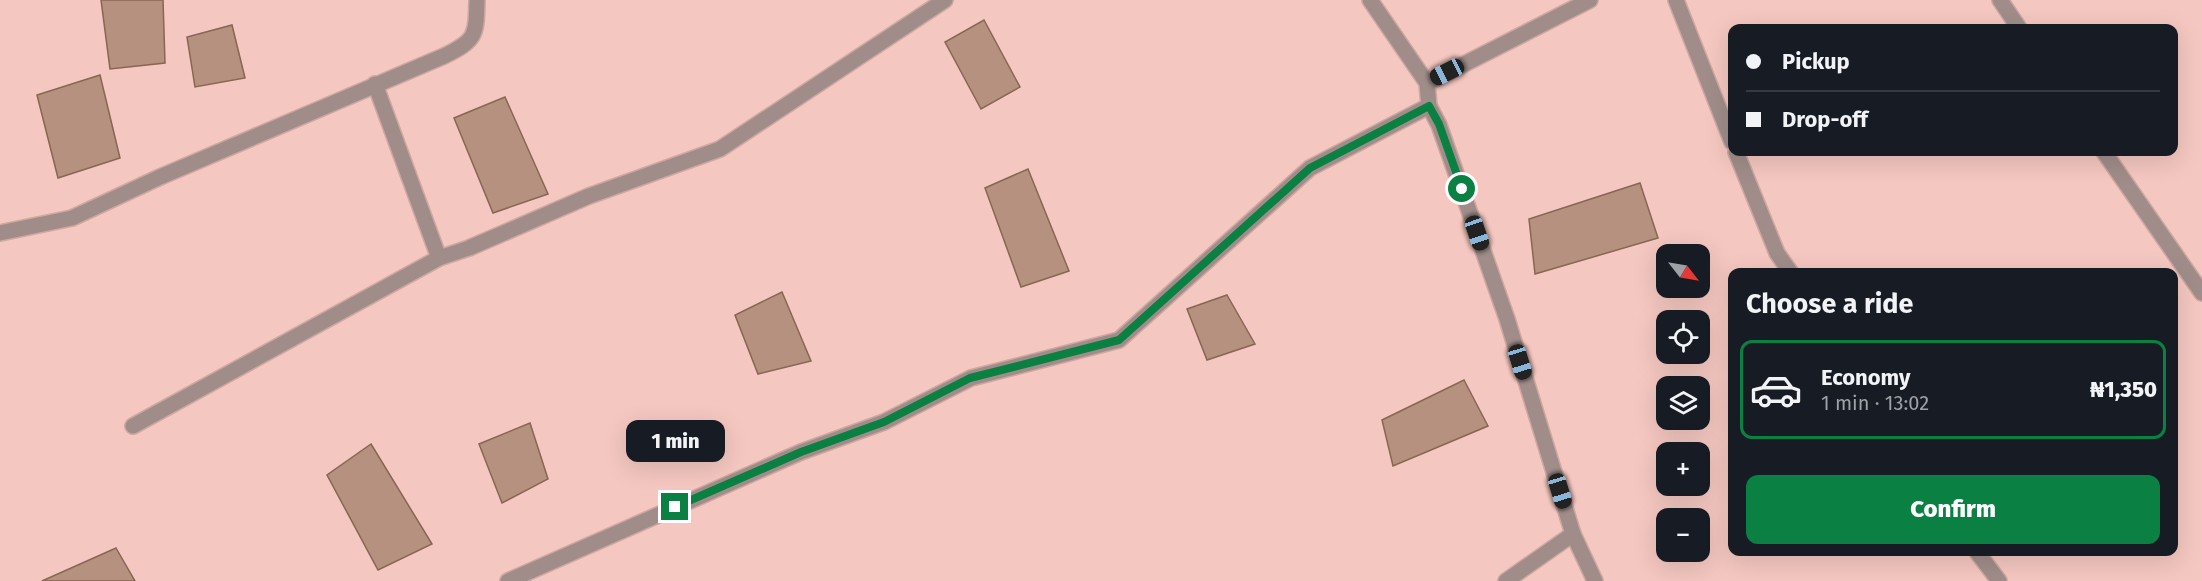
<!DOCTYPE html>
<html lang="en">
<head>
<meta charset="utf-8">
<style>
	body { margin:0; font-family:"Fira Sans",sans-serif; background:#242831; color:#f1f3f6; height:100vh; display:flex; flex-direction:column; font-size:22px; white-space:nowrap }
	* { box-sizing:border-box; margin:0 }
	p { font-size:20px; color:#9ea1a6 }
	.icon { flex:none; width:33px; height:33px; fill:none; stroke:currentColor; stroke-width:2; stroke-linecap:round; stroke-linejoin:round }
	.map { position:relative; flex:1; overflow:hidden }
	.panel { position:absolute; left:1728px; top:268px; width:450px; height:288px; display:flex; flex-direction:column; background:#171b24; border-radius:12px; box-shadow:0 6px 24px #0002 }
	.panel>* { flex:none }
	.guide { position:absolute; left:1728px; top:24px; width:450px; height:132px; border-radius:12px; box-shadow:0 6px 24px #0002; display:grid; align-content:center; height:132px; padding:0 18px; background:#171b24 }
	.needle { width:39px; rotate:121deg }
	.fabs { position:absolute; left:1656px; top:244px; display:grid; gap:12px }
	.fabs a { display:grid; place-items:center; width:54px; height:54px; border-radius:12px; background:#171b24; box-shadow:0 6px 24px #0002; font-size:30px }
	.end { position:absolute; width:27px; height:27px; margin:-14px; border:8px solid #0b8043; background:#fff; box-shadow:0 0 0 3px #fff }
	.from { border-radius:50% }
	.bubble { position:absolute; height:42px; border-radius:12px; background:#171b24; box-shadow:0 6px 24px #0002; font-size:20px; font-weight:800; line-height:42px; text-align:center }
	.car { position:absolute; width:18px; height:36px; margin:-18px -9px; border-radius:8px; box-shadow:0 0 4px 2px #0007; background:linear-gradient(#222 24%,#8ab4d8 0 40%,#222 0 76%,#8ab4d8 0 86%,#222 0) }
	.guide b { display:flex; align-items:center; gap:21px; height:57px; font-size:22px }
	.guide b+b { border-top:2px solid #363941 }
	.guide i { width:15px; height:15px; background:#f1f3f6 }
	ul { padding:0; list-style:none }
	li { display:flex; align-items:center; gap:18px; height:99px; margin:0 12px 9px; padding:0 6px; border:3px solid #363941; border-radius:12px }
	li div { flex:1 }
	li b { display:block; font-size:22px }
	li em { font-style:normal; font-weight:800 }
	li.current { border-color:#0b8043 }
	li>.icon { width:54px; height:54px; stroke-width:1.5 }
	h2 { padding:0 18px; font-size:27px; line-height:72px }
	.primary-button { display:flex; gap:12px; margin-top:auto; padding:12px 18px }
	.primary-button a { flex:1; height:69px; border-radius:12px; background:#0b8043; color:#fff; font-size:24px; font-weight:800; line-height:69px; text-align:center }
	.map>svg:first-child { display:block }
</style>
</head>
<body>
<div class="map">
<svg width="2202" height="581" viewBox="0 0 2202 581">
	<rect width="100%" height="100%" fill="#f4c7c0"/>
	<!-- building -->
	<g fill="#b7917f" stroke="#896554" stroke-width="1.5">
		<path d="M101,0H163L165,63L110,69Z"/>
		<path d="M984,20L1020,87L981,109L945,42Z"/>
		<path d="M232,25L245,78L195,87L187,37Z"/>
		<path d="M100,75L120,158L58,178L37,95Z"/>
		<path d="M505,97L548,194L493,213L454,118Z"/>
		<path d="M1028,169L1069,271L1021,287L985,188Z"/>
		<path d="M1640,183L1658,238L1535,274L1529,219Z"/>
		<path d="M782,292L811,361L758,374L735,315Z"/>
		<path d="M1227,295L1255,344L1207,360L1187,309Z"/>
		<path d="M1464,380L1488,426L1393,466L1382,420Z"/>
		<path d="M530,423L548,479L502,503L479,444Z"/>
		<path d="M371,444L432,544L378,570L327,475Z"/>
		<path d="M116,548L135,581H42Z"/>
	</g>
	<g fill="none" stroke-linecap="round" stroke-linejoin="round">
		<!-- street casing -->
		<g stroke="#cfa7a1" stroke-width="18">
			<g id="street">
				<path d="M1370,0L1427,83L1429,106L1439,125L1507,319L1573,534L1595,581"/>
				<path d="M1676,0L1732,142"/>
				<path d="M2000,0L2019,28"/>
				<path d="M1427,83L1590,0"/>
				<path d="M375,84L439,258L469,248L589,196L720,149L945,0"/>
				<path d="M1736,152L1777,253L1791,273"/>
				<path d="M2104,152L2202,293"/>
				<path d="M0,233L72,218L160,177L444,56C477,40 476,35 477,0"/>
				<path d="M133,426L439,258"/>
				<path d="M1977,552L1999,581"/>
				<path d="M508,581L801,452L884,422L971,378L1119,340L1310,168L1429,106"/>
				<path d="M1506,581L1573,534"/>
			</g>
		</g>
		<!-- street -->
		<use href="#street" stroke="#a08d8a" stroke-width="15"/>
	</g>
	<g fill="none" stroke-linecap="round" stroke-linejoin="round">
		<!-- route -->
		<path stroke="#0b8043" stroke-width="8" d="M675,507L801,452L884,422L970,378L1119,340L1310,168L1429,106L1439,124L1462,189"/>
	</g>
</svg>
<div class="fabs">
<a><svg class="needle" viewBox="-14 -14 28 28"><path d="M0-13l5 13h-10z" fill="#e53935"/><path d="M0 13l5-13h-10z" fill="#9ea1a6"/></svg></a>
<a><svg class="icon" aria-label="locate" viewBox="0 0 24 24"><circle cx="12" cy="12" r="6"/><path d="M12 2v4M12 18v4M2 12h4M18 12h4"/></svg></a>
<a><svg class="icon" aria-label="layers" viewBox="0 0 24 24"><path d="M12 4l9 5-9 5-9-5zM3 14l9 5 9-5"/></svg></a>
<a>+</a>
<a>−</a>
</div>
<i class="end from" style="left:1462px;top:189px"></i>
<i class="end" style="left:675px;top:507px"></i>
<div class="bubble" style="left:626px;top:420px;width:99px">1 min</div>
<i class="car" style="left:1447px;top:72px;rotate:243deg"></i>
<i class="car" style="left:1477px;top:233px;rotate:161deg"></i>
<i class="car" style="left:1520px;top:362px;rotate:163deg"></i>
<i class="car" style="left:1560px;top:491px;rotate:163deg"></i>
<div class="guide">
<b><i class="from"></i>Pickup</b>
<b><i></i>Drop-off</b>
</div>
<section class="panel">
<h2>Choose a ride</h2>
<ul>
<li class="current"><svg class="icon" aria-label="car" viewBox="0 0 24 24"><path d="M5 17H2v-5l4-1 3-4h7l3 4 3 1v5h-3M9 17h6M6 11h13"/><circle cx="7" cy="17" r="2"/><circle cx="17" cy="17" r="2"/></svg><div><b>Economy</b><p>1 min · 13:02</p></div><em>₦1,350</em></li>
</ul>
<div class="primary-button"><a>Confirm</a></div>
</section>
</div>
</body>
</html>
